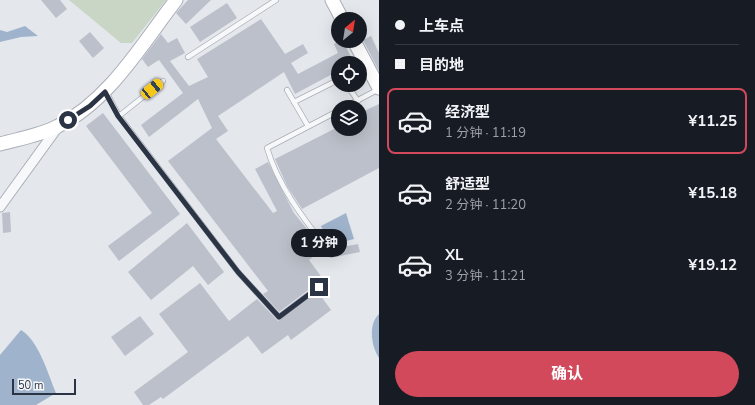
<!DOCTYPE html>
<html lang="zh">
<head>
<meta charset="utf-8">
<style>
	body { margin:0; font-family:"Nunito Sans","Noto Sans SC",sans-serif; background:#242831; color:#f1f3f6; height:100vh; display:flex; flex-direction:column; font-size:15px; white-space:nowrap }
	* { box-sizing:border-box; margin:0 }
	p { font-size:13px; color:#9ea1a6 }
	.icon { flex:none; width:22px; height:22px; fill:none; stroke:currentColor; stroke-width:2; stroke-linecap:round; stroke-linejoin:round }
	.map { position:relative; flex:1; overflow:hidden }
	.side { display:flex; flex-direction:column; background:#171b24; width:376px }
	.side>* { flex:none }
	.hud { display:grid; align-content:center; height:88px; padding:0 16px; background:#171b24 }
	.needle { width:26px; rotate:30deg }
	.controls { position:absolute; left:331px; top:12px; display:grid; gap:8px }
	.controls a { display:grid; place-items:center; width:36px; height:36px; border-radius:50%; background:#171b24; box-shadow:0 4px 16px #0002; font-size:20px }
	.scale { position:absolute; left:12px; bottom:10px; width:64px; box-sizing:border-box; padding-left:4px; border:2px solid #2b3445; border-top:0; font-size:11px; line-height:14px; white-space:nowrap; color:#2b3445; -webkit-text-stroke:3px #f4f6f9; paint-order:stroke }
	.end { position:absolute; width:18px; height:18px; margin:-9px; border:5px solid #2b3445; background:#fff; box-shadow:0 0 0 2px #fff }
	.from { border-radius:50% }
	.bubble { position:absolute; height:28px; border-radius:14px; background:#171b24; box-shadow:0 4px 16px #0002; font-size:13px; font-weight:700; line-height:28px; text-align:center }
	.car { position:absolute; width:12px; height:24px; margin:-12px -6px; border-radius:5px; box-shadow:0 0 3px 1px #0007; background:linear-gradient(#f5c518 24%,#345 0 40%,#f5c518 0 76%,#345 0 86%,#f5c518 0) }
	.hud b { display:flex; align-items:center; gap:14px; height:38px; font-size:15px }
	.hud b+b { border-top:1px solid #363941 }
	.hud i { width:10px; height:10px; background:#f1f3f6 }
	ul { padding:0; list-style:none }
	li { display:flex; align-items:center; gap:12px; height:66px; margin:0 8px 6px; padding:0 8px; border:2px solid transparent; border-radius:8px }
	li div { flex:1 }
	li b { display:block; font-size:15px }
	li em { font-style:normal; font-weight:700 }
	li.on { border-color:#d1495b }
	li>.icon { width:36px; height:36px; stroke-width:1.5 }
	.cta { display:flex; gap:8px; margin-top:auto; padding:8px 16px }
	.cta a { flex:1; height:46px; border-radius:24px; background:#d1495b; color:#fff; font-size:16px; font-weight:700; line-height:46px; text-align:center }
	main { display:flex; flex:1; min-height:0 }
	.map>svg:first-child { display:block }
</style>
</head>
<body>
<main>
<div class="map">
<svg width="379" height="405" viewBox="0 0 379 405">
	<rect width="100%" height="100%" fill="#e4e7ec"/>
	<!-- green -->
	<path fill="#c9d6c5" d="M69,0H166L132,43H121Z"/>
	<!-- water -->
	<g fill="#9fb4cc">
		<path d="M25,26L38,36L21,37L0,42V30L7,32Z"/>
		<path d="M346,213L354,239L331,245L321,226Z"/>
		<path d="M379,314V358C371,346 368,324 379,314Z"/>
		<path d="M21,330C39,341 48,374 56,393L36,405H0V355Z"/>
	</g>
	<!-- building -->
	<g fill="#bbc0ca">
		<path d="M41,0H60L67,9L56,18Z"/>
		<path d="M188,0H211L186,24L176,13Z"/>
		<path d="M227,3L237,18L200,42L190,27Z"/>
		<path d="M261,19L285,54L303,44L308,53L291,63L298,74L338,53L334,44L339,41H343L354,63H338V71L295,94L284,72L218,116L228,131L216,139L273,213L277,211L255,169L268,162L294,213L323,249L309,260L323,279L279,312L263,294L268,291L168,161L212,128L198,99L149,137L141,125L183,93L159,60L148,67L142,59L161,34L168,43L177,38L185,53L170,61L189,86L208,77L197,59Z"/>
		<path d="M90,32L104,48L93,58L79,41Z"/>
		<path d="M371,36L379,53V71L363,40Z"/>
		<path d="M379,104V168L302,209L287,186L275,159L336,128V129H360V113Z"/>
		<path d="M103,113L180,214L119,261L108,246L152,213L86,126Z"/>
		<path d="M10,212L11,232L3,233L2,213Z"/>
		<path d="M187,223L224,272L208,285L193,266L151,300L128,272Z"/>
		<path d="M358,244L360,252L330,258L328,250Z"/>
		<path d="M200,283L229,321L257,299L278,321L318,292L331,310L291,340L288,335L262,354L248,336L163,399L161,397L149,405H143L134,392L188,352L159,314Z"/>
		<path d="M140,316L154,334L125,356L111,337Z"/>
	</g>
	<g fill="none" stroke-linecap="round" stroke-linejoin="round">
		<!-- lane casing -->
		<g stroke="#a9aeb7" stroke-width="6">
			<g id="lane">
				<path d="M188,57L276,0"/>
				<path d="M347,85L358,101"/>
				<path d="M287,90L308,126"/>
				<path d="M106,92L119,116L238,272L279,317L319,287"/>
				<path d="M294,102L338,80"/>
				<path d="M345,107L379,89"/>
				<path d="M119,116L163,81"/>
				<path d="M325,246C302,217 278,185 267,148L338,111"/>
			</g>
		</g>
		<!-- street casing -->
		<g stroke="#a9aeb7" stroke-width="11">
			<path id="street" d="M0,207L58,127"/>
		</g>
		<!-- secondary casing -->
		<g stroke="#a9aeb7" stroke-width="15">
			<g id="secondary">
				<path d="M332,0L342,19"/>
				<path d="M354,41L379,88"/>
				<path d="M0,144C18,139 42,135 58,126C109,101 142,44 176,0"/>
			</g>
		</g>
		<!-- lane -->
		<use href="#lane" stroke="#f7f8fa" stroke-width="4.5"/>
		<!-- street -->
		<use href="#street" stroke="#f7f8fa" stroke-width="9"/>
		<!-- secondary -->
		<use href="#secondary" stroke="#fff" stroke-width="13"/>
	</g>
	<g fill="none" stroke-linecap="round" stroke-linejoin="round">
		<!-- route -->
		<path stroke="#2b3445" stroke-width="5" d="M68,120L90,106L105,92L118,116L238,272L279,317L319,287"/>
	</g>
</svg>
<div class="controls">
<a><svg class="needle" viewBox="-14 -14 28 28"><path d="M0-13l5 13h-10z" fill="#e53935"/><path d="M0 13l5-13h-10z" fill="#9ea1a6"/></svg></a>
<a><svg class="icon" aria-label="locate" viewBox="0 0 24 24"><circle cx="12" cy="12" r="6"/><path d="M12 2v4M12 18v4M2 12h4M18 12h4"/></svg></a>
<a><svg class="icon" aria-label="layers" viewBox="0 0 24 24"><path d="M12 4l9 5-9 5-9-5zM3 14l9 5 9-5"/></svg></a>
</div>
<div class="scale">50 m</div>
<i class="end from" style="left:68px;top:120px"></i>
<i class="end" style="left:319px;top:287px"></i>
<div class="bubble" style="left:291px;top:229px;width:56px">1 分钟</div>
<i class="car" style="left:152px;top:89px;rotate:51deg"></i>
</div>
<section class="side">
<div class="hud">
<b><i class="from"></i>上车点</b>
<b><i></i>目的地</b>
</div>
<ul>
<li class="on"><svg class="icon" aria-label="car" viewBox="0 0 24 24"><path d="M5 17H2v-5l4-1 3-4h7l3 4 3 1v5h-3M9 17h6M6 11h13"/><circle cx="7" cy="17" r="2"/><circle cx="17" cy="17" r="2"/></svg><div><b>经济型</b><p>1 分钟 · 11:19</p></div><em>¥11.25</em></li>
<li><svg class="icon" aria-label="car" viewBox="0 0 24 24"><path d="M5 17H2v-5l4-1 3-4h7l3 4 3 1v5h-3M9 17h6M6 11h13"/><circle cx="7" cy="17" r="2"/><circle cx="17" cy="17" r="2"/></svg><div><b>舒适型</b><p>2 分钟 · 11:20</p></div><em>¥15.18</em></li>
<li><svg class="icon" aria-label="car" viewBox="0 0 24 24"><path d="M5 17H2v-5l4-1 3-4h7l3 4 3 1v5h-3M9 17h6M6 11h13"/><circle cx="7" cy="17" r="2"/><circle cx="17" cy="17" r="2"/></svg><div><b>XL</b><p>3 分钟 · 11:21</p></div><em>¥19.12</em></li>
</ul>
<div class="cta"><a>确认</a></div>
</section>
</main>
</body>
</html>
